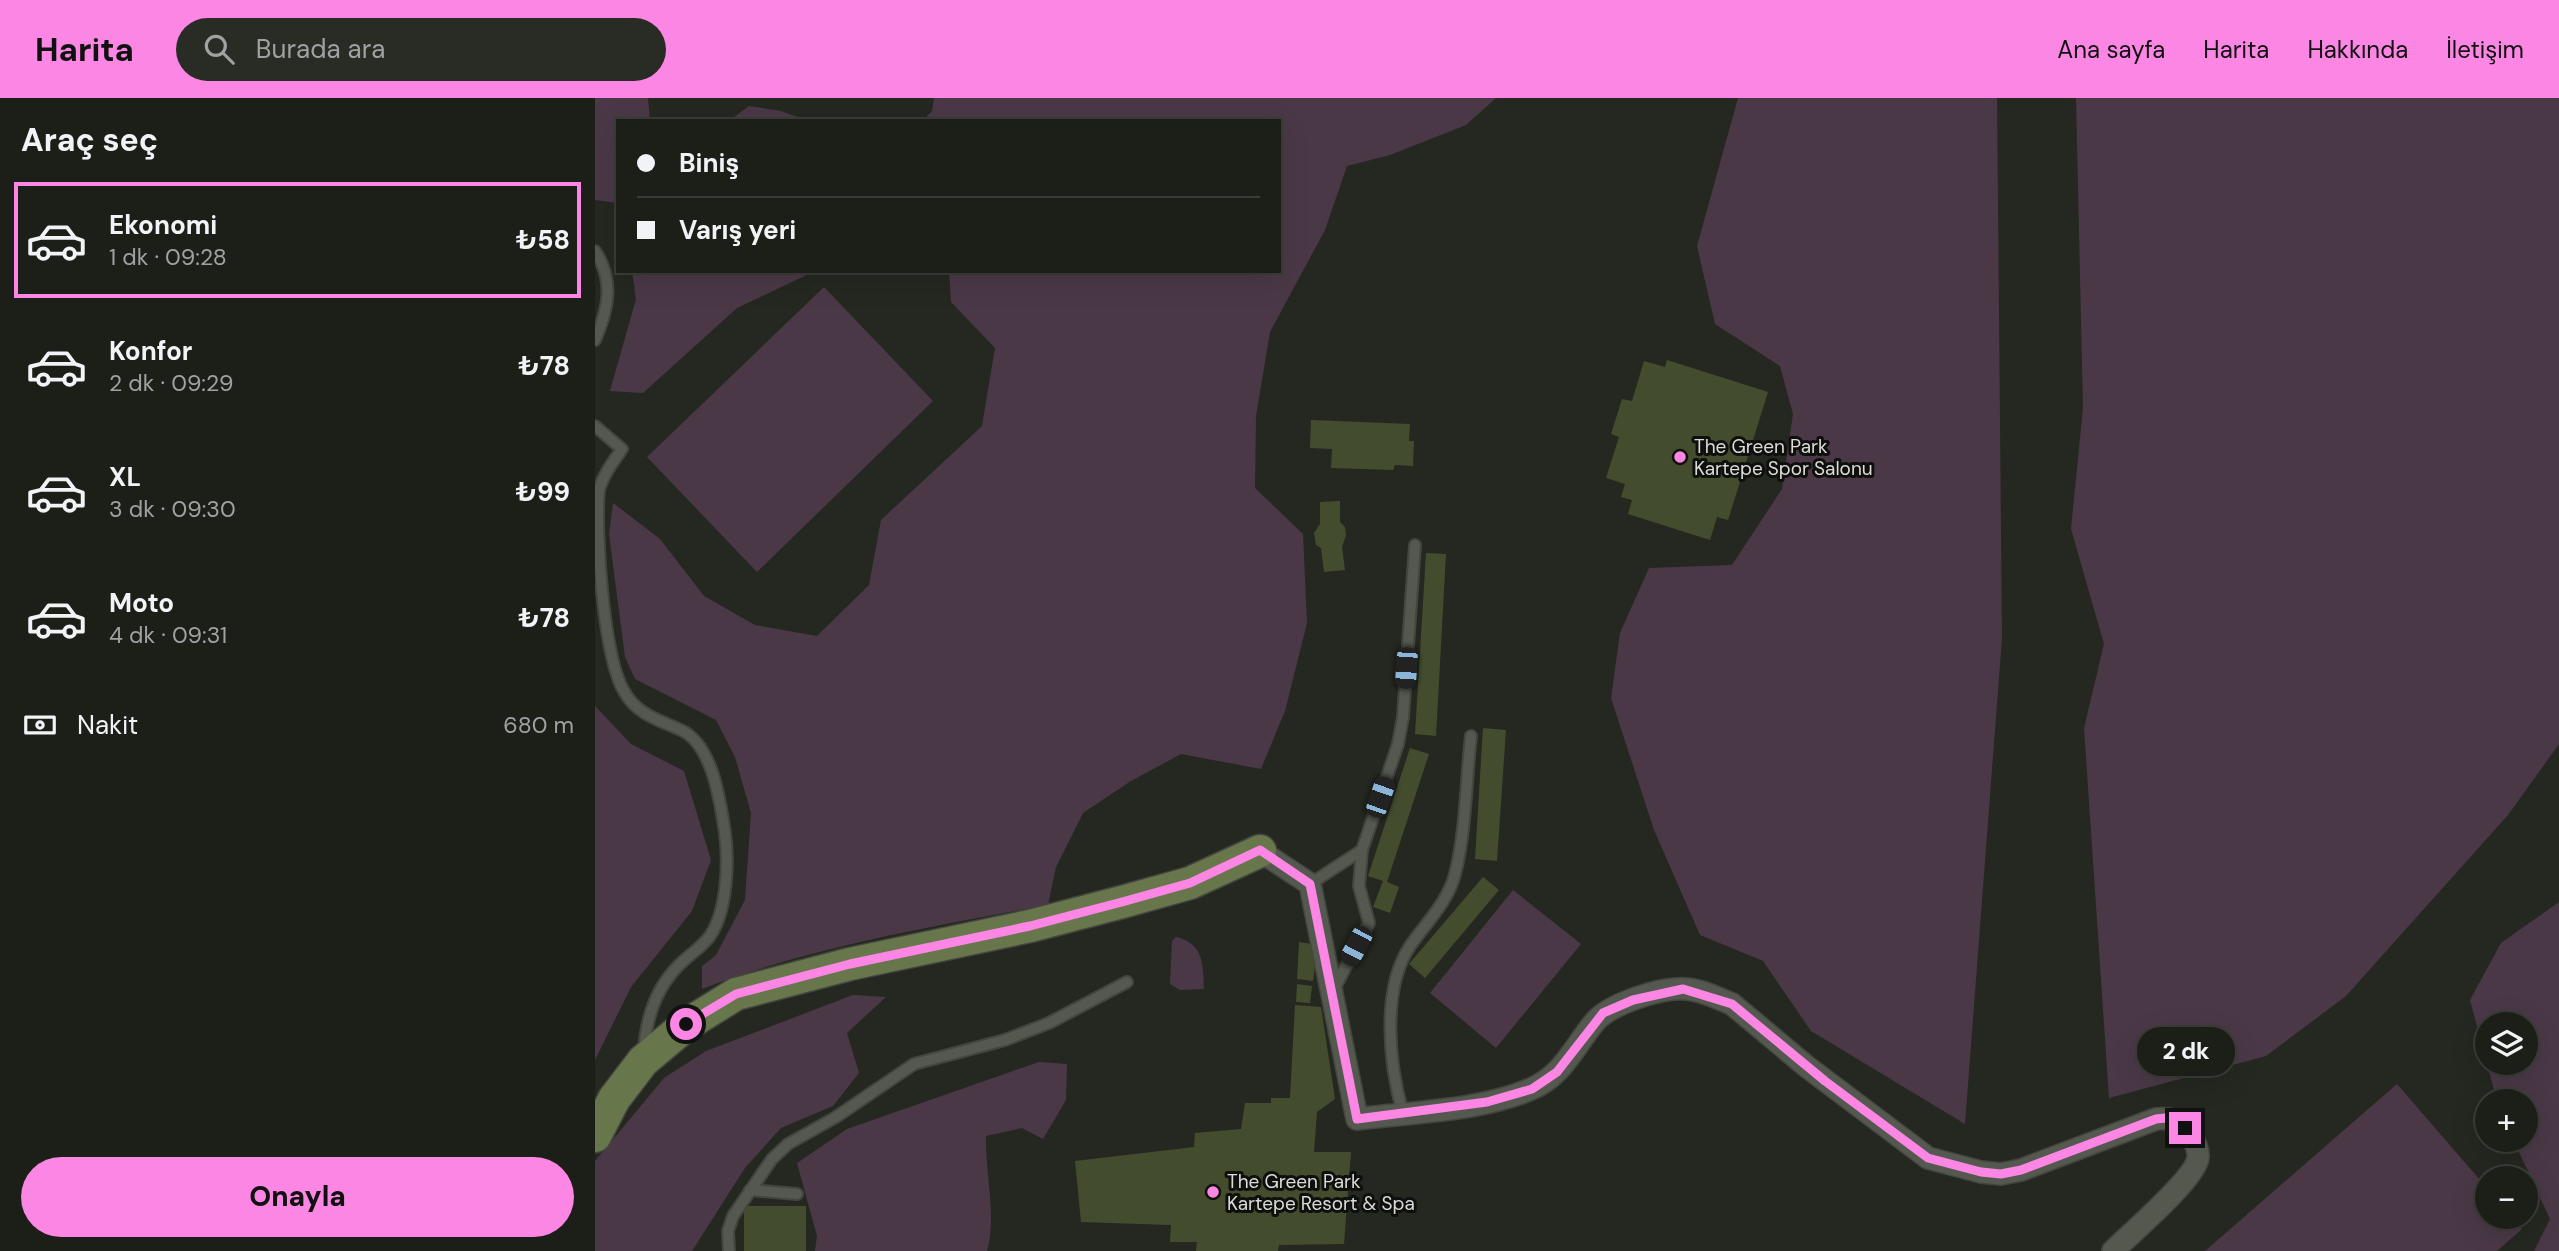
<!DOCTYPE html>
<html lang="tr">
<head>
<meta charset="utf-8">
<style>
	body { margin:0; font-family:"DM Sans",sans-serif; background:#292b25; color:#f1f3f6; height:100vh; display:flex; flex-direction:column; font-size:26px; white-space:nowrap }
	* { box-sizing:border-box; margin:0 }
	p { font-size:23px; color:#a0a2a2 }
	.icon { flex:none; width:38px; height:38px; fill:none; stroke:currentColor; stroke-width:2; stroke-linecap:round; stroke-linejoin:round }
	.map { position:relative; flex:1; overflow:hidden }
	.side { display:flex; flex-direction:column; background:#1c1e18; width:595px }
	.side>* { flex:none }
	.top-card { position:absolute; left:21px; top:21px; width:665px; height:154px; border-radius:0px; box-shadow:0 7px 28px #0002,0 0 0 2px #3a3c37; display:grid; align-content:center; height:154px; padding:0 21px; background:#1c1e18 }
	.buttons { position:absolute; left:1880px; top:914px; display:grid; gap:14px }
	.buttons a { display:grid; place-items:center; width:63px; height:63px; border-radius:50%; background:#1c1e18; box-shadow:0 7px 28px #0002,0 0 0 2px #3a3c37; font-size:35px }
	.end { position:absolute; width:32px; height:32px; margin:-16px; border:9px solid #fc86e4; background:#111; box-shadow:0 0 0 4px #111 }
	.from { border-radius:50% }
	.bubble { position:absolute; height:49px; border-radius:24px; background:#1c1e18; box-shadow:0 7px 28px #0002,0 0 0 2px #3a3c37; font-size:23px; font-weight:800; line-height:49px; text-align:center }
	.car { position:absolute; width:21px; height:42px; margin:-21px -10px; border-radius:9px; box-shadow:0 0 5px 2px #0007; background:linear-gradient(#222 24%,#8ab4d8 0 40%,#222 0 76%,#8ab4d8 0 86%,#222 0) }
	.top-card b { display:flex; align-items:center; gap:24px; height:66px; font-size:26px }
	.top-card b+b { border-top:2px solid #3a3c37 }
	.top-card i { width:18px; height:18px; background:#f1f3f6 }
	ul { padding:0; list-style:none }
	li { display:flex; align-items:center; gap:21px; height:116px; margin:0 14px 10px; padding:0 7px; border:4px solid transparent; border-radius:0px }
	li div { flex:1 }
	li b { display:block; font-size:26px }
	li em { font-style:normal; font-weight:800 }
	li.active { border-color:#fc86e4 }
	li>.icon { width:63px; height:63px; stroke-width:1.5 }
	h2 { padding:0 21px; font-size:32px; line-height:84px }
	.pay { display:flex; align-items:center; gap:18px; height:77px; padding:0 21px; font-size:26px }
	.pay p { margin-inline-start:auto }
	.button { display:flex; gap:14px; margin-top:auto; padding:14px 21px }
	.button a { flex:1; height:80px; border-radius:42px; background:#fc86e4; color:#111; font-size:28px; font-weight:800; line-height:80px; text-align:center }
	header { display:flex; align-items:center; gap:42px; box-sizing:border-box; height:98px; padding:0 35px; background:#fc86e4; color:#111 }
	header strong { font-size:33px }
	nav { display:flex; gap:38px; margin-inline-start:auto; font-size:24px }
	.search { width:490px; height:63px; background:#292b25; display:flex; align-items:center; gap:18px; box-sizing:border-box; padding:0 24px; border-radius:38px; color:#a0a2a2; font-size:26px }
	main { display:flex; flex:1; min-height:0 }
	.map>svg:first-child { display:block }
</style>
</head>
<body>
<header>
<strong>Harita</strong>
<div class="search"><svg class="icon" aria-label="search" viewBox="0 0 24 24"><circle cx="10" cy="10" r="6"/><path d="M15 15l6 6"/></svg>Burada ara</div>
<nav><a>Ana sayfa</a><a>Harita</a><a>Hakkında</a><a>İletişim</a></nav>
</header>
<main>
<section class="side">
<h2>Araç seç</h2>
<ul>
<li class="active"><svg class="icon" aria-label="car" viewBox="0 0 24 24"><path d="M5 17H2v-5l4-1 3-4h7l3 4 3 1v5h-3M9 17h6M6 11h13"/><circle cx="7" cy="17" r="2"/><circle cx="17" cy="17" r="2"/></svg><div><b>Ekonomi</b><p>1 dk · 09:28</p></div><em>₺58</em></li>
<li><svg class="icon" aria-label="car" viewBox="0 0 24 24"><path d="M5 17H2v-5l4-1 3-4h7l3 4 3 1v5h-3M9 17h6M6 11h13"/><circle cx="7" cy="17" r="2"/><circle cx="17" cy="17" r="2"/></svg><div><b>Konfor</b><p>2 dk · 09:29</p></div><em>₺78</em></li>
<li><svg class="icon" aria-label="car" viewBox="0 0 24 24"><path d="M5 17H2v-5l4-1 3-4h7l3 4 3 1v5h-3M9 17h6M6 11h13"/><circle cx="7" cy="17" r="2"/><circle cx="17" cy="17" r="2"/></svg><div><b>XL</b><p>3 dk · 09:30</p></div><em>₺99</em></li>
<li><svg class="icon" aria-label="car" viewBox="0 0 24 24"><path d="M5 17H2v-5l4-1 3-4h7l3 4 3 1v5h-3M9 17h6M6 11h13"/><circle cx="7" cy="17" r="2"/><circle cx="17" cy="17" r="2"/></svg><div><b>Moto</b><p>4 dk · 09:31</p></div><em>₺78</em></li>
</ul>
<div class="pay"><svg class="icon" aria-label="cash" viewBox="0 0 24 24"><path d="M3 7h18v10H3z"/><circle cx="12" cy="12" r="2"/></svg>Nakit<p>680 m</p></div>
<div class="button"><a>Onayla</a></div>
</section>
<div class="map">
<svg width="1964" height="1153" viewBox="0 0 1964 1153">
	<rect width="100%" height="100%" fill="#252820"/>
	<!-- green -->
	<g fill="#4a3846" fill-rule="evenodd">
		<path d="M0,0H53L55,23H23V105L0,102Z"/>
		<path d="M339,0H901L871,27L795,57L752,68L730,132L675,234L661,318L660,390L708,436L712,525L690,613L666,671L586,656L536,683L488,715L461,769L453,807C336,829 219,848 107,891V868L121,857L150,802L156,715L140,659L121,622L40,581L30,559L14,436L18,405L65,441L109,498L160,527L222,538L274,487L286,422L387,328L400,250L356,204L354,173H684V23H327L337,13Z"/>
		<path d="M1143,0H1402L1407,540L1370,1026L1216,933L1168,863L1105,837L1059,732L1016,600L1025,535L1054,470L1137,467L1187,391L1198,316L1185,268L1120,226L1102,148Z"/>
		<path d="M1481,0H1964V646L1913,717L1751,898L1671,958L1514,1000L1489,630L1509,546L1476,431L1488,310Z"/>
		<path d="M154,8L186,13L214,23H134Z"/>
		<path d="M37,173H220L142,210L48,295L15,293L41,201Z"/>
		<path d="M229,189L338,303L162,474L52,359Z"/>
		<path d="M0,608L36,646L89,673L116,762L97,813L36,889L0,962Z"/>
		<path d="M918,792L986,846L901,950L835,895Z"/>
		<path d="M1964,804V1153H1939L1955,1121L1918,1041H1930V1003H1902L1875,902L1906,845ZM1892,926H1930V964H1892Z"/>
		<path d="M581,839C609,845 608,867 609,891L585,892L575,886L577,843Z"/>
		<path d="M258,897L291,899L252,935L264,975L238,1008L186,1030L150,1070L97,1153H0V1063L69,980L111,953Z"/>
		<path d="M444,964L472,966L471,1002L448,1041L427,1030L391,1038C390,1075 402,1119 392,1153H220L222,1138L202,1065L252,1031Z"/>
		<path d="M1802,986L1892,1090V1118H1916L1927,1131L1902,1153H1610Z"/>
	</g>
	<!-- building -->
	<g fill="#434d2e">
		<path d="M1072,262L1173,294L1133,422L1122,419L1115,442L1033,416L1037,402L1026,399L1030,386L1011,380L1024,339L1016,336L1027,301L1037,303L1049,263L1070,269Z"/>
		<path d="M716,322L815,326L814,343H819L818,368L800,367L798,372L736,370L737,351L715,350Z"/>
		<path d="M745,403V424L750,429L751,437L747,449L750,472L729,474L726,450L721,447L719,435L725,426V404Z"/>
		<path d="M831,455L851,456L841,638L820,636Z"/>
		<path d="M888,630L911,632L902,763L880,761Z"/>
		<path d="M815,650L834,656L792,784L804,789L795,815L778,809L788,783L773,778Z"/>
		<path d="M888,779L904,792L830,880L814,866Z"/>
		<path d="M704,844L723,847L718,883L702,881Z"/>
		<path d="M702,886L717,888L715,905L701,904Z"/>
		<path d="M700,907L726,909L740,1001L722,1014L719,1054H756L749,1146L684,1147L683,1153H601L602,1144H575L576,1127L486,1124L480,1063L599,1049L600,1035L646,1031L650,1005H676V1000H695Z"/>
		<rect x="149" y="1108" width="62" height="45"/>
	</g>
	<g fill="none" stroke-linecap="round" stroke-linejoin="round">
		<!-- lane casing -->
		<g stroke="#43463f" stroke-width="14">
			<g id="lane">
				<path d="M0,153C20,183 13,212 0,242"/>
				<path d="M0,328L27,351C18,364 8,377 4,392C0,431 8,561 30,595C43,617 64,622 86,632C118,647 125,703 130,735C134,765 132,813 115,838C106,850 94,857 84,867C60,891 51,921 49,953"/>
				<path d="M715,786L767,752L803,646L808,619L820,447"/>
				<path d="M738,893L774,825L764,788L767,752"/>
				<path d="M808,1015C794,967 786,892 815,848C831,825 853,804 860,776C871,734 871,681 876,638"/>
				<path d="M155,1092L202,1096"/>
				<path d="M134,1153L133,1133L138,1118L177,1061L193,1046L241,1019L319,966L410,942L454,925L532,884"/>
			</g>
		</g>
		<!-- street casing -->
		<g stroke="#43463f" stroke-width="24">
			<path id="street" d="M665,753L715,786L762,1021C816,1014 886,1013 936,991C967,978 978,951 998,926C1013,906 1066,889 1091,891C1107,892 1122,900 1137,906L1211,968L1333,1060L1386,1074L1406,1076L1426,1072L1561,1021C1574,1019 1586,1023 1594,1035C1599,1043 1604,1050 1603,1060C1600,1081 1536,1135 1518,1153"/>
		</g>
		<!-- primary casing -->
		<g stroke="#43463f" stroke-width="35">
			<path id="primary" d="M0,1038L19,1001L48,963L91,927L141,896L255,866L435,828L527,804L595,785L665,753"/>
		</g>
		<!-- lane -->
		<use href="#lane" stroke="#54584e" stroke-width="10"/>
		<!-- street -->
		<use href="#street" stroke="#54584e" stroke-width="21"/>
		<!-- primary -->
		<use href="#primary" stroke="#68764c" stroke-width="32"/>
	</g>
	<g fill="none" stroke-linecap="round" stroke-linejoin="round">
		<!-- route -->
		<path stroke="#fc86e4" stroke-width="9" d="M91,926L141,896L255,866L435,828L527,804L595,785L665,752L715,786L762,1021L892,1004L937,991L962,974L1008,915L1038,902L1088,891L1137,906L1230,983L1333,1060L1386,1074L1406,1076L1426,1072L1561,1021L1570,1020L1590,1030"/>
	</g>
	<!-- markers -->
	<g fill="#fc86e4" stroke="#0f100d" stroke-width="2.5">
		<circle cx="1085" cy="359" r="7"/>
		<circle cx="618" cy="1094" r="7"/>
	</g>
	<g text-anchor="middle" stroke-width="6" stroke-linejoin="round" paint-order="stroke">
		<!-- poi labels -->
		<g font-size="19" fill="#daddd7" stroke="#0f100d" text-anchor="start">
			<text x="1099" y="355">The Green Park<tspan x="1099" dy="22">Kartepe Spor Salonu</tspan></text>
			<text x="632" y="1090">The Green Park<tspan x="632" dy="22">Kartepe Resort &amp; Spa</tspan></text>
		</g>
	</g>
</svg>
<div class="buttons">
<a><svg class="icon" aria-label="layers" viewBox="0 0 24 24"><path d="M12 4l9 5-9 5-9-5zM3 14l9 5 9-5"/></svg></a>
<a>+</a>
<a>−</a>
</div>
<i class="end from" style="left:91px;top:926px"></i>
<i class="end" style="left:1590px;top:1030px"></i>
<div class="bubble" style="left:1542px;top:929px;width:98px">2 dk</div>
<i class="car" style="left:811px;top:570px;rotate:184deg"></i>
<i class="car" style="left:785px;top:699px;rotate:19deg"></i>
<i class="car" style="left:761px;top:848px;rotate:208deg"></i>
<div class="top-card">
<b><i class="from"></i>Biniş</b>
<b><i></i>Varış yeri</b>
</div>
</div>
</main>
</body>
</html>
